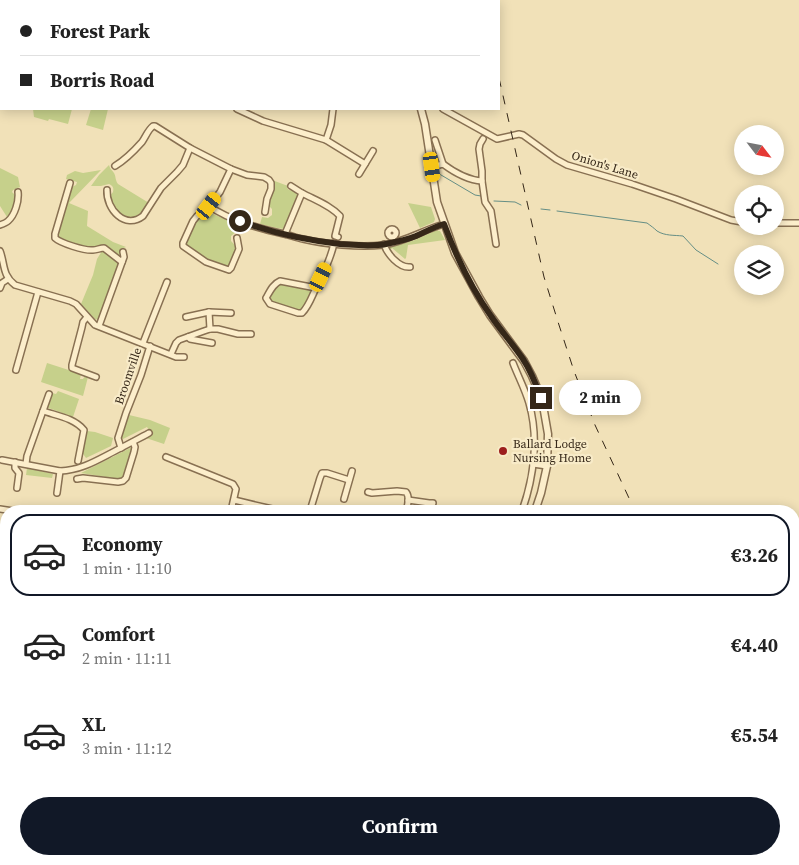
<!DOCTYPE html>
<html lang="en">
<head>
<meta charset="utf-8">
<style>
	body { margin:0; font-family:"Source Serif 4",serif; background:#f6f6f6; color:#222; height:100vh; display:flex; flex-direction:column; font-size:19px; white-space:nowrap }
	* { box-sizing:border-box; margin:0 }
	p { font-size:16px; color:#767676 }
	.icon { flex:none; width:28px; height:28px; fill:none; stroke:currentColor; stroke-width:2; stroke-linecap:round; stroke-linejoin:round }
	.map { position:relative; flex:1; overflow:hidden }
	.details { position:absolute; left:0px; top:505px; width:800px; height:360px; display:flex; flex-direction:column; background:#fff; border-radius:20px 20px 0 0; box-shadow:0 2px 12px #0003 }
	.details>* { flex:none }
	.guide { position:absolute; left:0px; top:0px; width:500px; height:110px; box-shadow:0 2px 12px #0003; display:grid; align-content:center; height:110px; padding:0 20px; background:#fff }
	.needle { width:32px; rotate:122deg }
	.buttons { position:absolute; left:734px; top:125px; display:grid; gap:10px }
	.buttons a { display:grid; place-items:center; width:50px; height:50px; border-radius:50%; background:#fff; box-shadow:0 2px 12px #0003; font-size:25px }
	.end { position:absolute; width:22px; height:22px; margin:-11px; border:6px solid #352718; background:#fff; box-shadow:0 0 0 2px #fff }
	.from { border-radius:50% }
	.bubble { position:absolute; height:35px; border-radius:18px; background:#fff; box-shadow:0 2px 12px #0003; font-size:16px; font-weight:700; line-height:35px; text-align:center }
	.car { position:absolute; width:15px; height:30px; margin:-15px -8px; border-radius:6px; box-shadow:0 0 4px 1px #0007; background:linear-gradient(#f5c518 24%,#345 0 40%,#f5c518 0 76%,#345 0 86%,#f5c518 0) }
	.guide b { display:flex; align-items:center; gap:18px; height:48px; font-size:19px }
	.guide b+b { border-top:1px solid #e0e0e0 }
	.guide i { width:12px; height:12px; background:#222 }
	ul { padding:9px 0 0; list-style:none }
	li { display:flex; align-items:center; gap:15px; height:82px; margin:0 10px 8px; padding:0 10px; border:2px solid transparent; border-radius:20px }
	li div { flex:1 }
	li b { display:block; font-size:19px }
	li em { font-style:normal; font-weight:700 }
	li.on { border-color:#111827 }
	li>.icon { width:45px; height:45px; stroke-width:1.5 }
	.button { display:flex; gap:10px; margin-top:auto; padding:10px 20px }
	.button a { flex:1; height:58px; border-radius:30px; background:#111827; color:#fff; font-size:20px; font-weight:700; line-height:58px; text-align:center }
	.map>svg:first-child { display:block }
</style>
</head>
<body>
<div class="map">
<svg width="799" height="865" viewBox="0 0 799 865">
	<rect width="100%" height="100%" fill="#f1e1b8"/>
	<!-- green -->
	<g fill="#c6d08b">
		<path d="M33,109H72L68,124L49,119L48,121L34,117Z"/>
		<path d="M91,109H108L103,130L86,125Z"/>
		<path d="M109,165C110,169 112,170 114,173C116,176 115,180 118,184L149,203C136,227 125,221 110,203V196L113,192C114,188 113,186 109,184L101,186H91L99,175Z"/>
		<path d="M0,168L18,177L20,187L13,190L12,192L16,196L12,211L7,217L0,206Z"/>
		<path d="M101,170L69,203L88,211L87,226L113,242L126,247L121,249L120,251L121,258L104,246L101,245L92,249L61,240L58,236L70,191L72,187L76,185L77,182L66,179L67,175L75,171L83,173Z"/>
		<path d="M272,180L288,186L287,188L289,190C293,191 296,190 299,194L284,229L277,228L260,224L262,217L268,218L272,215V209L268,205Z"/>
		<path d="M408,203L431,207L435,219L434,222L420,228Z"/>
		<path d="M206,211L241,226L239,231L240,232H236L231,236V241C233,243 236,246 236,248C236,252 230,264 227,267C216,263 189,254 185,244C191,230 194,221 206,211Z"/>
		<path d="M436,230L440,231L445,240L408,245L406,258L405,259L392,248L390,251L389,248L391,247L415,240Z"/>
		<path d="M102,251L120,264L98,320L95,319L81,304L93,275L97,259Z"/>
		<path d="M281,283L309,289L312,293L304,309L300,311L272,303L269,300C271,293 275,286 281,283Z"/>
		<path d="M47,363L81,374L80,379H83L85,376L88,377L83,396L41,382Z"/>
		<path d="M58,391L79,399L73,417L46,407L50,396L52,393L56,394Z"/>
		<path d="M129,415L150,420L170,428L164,444L146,438L151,434L147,427L123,439L121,438Z"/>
		<path d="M87,431L95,432L113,438L111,446L86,458L81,451Z"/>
		<path d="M132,447L133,452L124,476L122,478L118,479L81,473Z"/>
		<path d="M27,468L53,474L52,478L26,475Z"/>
		<path d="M114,859H179L168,860L157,865H110Z"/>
		<path d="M276,859H365L363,865H281Z"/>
		<path d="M372,859H412L413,865H370Z"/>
	</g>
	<!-- water -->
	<path fill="#9dc1b7" stroke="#658e85" d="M320,859H356L353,865H322Z"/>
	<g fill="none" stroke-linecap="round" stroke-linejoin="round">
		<!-- stream -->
		<g stroke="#658e85" stroke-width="1">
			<path d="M436,172L475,195L481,196"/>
			<path d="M494,201L515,202L521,205"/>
			<path d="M541,209L550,210"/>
			<path d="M557,211L647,223C651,226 654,228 657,231C665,236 674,235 683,236L696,250L718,264"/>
			<path d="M650,859L659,865"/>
			<path d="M368,865L370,859"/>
		</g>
		<!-- minor casing -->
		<g stroke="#887052" stroke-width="8">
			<g id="minor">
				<path d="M419,0L420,1"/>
				<path d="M411,1L412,0"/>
				<path d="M444,1L446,0"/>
				<path d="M237,109L263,121L326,140L365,164"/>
				<path d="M443,109L497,139L519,134L523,135L556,159L567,165L632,184L676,199L731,220L742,222"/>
				<path d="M483,139L480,144L479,149L482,171V181L485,202L491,211L496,244"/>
				<path d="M326,140L331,125L333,109"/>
				<path d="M435,140L443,164"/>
				<path d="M115,166C125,160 134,151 142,142C146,136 148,130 153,126H155L190,148L231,169L247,175L264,177L269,180L271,183V189L267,199L265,212"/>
				<path d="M431,167L443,164C455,173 467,180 482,181"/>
				<path d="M231,169L220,192L209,206L197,216L193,221L183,243V246L206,262L229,270L231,268L239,249L237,238"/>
				<path d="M359,174L373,151"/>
				<path d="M70,183L55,234V238C60,243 85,251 93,250C97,250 100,248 104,248L122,262"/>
				<path d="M291,186L302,193"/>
				<path d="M107,190C106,209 125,230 143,216L161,188L177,172L183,165L190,148"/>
				<path d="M209,206C231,221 258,228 284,234C290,235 296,238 303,239C325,244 359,248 383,245C405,242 423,230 444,224"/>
				<path d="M775,223H799"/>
				<path d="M0,225C3,224 6,223 8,221C15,215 19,201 18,192"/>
				<circle cx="392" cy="233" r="4"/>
				<path d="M285,234L302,193C315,200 330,205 340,216L335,236L338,237"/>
				<path d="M384,244C387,254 399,268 410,267"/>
				<path d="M0,251C5,264 2,275 15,285L70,301L76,304L95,325L176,357H184"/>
				<path d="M0,288L2,283L8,279"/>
				<path d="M316,288L280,281C273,284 270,291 266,298L270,304L298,313H302C309,306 312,296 316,288C323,274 331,259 334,243"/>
				<path d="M209,312L210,329"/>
				<path d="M87,317L83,322L82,327L72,365V368L96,377"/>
				<path d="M186,317L209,312L231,313"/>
				<path d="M99,326L124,257L123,252"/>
				<path d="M188,337L190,339L212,343"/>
				<path d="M143,343L167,282"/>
				<path d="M171,354L176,343L179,340L204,331L210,329H218L238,334H251"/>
				<path d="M513,363C518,376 525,389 529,403C539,438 534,477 522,511"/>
				<path d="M16,370L38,292"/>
				<path d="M43,411C58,416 74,418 84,430L78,461"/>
				<path d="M121,448L118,438L126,413L141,375L150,346"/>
				<path d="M166,457L233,484L236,489L231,511"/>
				<path d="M2,460L60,471C84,470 100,458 121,448C130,443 140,438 149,433"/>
				<path d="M15,462V468L19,473L17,488"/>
				<path d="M26,464L27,456L49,394"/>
				<path d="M533,464L547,466"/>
				<path d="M77,479L83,478L118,482L123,481L126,478L134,452L135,447L133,442"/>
				<path d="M368,492L372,493L397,491L406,492C410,497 408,505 406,511"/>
				<path d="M57,493L60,471"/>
				<path d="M344,499L352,471"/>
				<path d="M234,500L272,509"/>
				<path d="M408,500L429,503H433"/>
				<path d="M0,509L13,511"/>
				<path d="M310,511L320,478L322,473H327L349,480"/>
				<path d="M0,768L6,771"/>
				<path d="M794,785L799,783"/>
				<path d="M794,808L799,807"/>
				<path d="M794,846L799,845"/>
				<path d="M0,850L6,847"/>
				<path d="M86,859L106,863L110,859"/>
				<path d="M274,859L278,865"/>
				<path d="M416,859V865"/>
				<path d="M464,859L465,865"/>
				<path d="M514,859V865"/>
				<path d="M722,859L728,865"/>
				<path d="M772,859L773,865"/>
				<path d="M163,865L173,863L200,862L206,859"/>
				<path d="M680,865L684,859"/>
			</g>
		</g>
		<!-- tertiary casing -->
		<g stroke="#887052" stroke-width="9">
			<g id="tertiary">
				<path d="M319,0L320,1"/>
				<path d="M421,109L425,124L437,202L455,253L479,297L490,315L524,361L532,376L541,397L544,411L548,434L547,466L541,493L535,511"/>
				<path d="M0,707L6,708"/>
				<path d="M530,859L531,865"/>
			</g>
		</g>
		<!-- minor -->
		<use href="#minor" stroke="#fceecb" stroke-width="5"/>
		<!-- tertiary -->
		<use href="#tertiary" stroke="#fceecb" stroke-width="6"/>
		<!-- rail -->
		<g stroke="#352718" stroke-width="1" stroke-dasharray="9 9" stroke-linecap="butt">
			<path d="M482,0V1"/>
			<path d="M499,78L544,277L559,325L574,371L595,425L635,511"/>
			<path d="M794,761L799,767"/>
		</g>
	</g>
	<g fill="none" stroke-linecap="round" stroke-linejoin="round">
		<!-- route -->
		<path stroke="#352718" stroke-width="6" d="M240,221C272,233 306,240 340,244C356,245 371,247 386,244C396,242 406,240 416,236C425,232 434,227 444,224C456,256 471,288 491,316C501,331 513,344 523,359C531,371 536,384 541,398"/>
	</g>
	<!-- markers -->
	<circle fill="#9c1e1d" stroke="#f8ebc8" stroke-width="2" cx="503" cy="451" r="5"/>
	<g text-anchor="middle" stroke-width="4.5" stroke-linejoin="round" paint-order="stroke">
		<!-- street labels -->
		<g font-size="12" fill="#352718" stroke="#f8ebc8">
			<text transform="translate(605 165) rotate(17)" y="4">Onion's Lane</text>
			<text transform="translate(128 376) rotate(-71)" y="4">Broomville</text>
		</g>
		<!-- poi labels -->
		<g font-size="12" fill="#352718" stroke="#f8ebc8" text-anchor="start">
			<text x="513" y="448">Ballard Lodge<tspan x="513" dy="14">Nursing Home</tspan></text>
		</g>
	</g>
</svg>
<div class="buttons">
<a><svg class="needle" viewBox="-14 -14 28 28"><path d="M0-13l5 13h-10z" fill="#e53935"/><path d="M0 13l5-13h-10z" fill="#767676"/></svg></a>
<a><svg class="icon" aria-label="locate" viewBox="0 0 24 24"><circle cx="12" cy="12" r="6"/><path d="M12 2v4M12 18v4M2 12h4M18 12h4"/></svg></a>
<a><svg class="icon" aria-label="layers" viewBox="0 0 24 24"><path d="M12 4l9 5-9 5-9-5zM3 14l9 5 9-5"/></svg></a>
</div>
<i class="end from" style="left:240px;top:221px"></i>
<i class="end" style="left:541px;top:398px"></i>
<div class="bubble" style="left:559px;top:380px;width:82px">2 min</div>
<i class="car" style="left:432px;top:167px;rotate:172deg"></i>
<i class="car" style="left:209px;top:206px;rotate:37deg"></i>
<i class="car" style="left:321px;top:277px;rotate:26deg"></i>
<div class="guide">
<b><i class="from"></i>Forest Park</b>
<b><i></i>Borris Road</b>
</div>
<section class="details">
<ul>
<li class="on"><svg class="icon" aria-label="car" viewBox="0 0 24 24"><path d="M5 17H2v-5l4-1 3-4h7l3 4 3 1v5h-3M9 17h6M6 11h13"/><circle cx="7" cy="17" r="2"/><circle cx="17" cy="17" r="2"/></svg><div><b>Economy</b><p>1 min · 11:10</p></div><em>€3.26</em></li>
<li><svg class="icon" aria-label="car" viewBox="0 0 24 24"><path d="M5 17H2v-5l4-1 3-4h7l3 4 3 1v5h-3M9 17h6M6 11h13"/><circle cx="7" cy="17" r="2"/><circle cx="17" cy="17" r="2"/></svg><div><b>Comfort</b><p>2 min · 11:11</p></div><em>€4.40</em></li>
<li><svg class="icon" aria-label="car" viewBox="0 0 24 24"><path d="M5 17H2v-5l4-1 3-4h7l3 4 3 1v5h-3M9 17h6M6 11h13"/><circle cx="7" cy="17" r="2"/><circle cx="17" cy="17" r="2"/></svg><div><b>XL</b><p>3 min · 11:12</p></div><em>€5.54</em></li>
</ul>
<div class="button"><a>Confirm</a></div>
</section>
</div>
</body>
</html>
